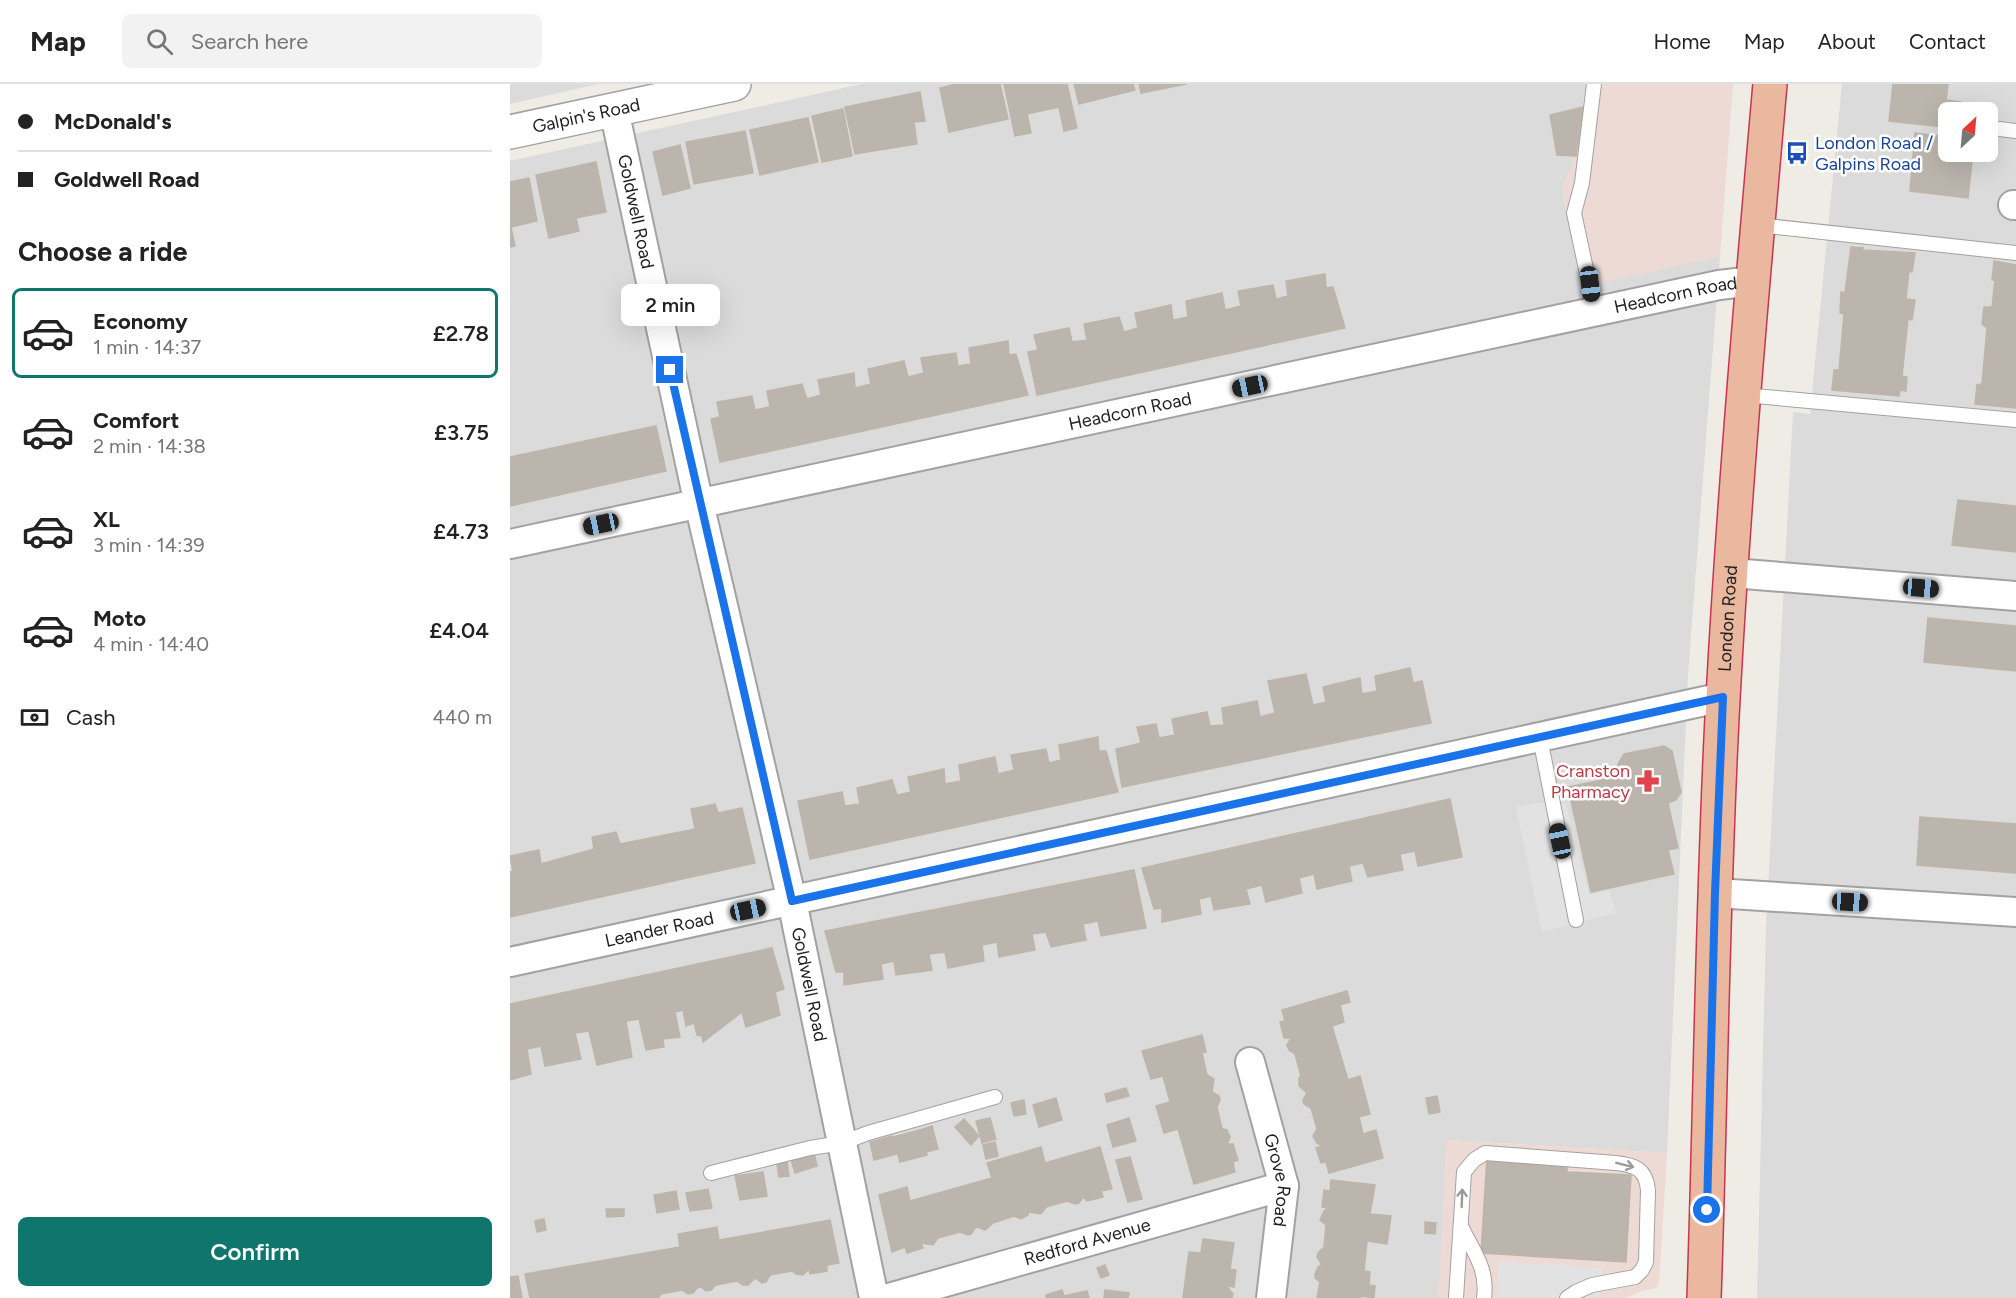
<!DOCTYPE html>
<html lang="en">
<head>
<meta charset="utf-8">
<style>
	body { margin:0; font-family:Figtree,sans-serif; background:#f2f2f2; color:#222; height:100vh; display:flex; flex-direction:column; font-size:22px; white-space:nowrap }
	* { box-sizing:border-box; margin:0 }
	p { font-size:20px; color:#767676 }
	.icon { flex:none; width:33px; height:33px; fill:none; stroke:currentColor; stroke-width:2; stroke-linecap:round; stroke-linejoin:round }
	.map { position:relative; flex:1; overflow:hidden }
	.side { display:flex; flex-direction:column; background:#fff; width:510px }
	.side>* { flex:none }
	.hud { display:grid; align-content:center; height:132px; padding:0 18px; background:#fff }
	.needle { width:39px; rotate:26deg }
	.tools { position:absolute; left:1428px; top:18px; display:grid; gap:12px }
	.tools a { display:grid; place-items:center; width:60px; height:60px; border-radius:9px; background:#fff; box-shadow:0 6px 24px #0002; font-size:30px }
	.end { position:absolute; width:27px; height:27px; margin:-14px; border:8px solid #1a73e8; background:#fff; box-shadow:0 0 0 3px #fff }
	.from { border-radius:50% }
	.bubble { position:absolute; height:42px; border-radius:9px; background:#fff; box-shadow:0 6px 24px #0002; font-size:20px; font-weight:600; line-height:42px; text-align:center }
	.car { position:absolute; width:18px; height:36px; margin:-18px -9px; border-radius:8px; box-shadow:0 0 4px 2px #0007; background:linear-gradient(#222 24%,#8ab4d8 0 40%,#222 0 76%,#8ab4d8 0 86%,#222 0) }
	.hud b { display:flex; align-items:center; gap:21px; height:57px; font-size:22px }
	.hud b+b { border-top:2px solid #e0e0e0 }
	.hud i { width:15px; height:15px; background:#222 }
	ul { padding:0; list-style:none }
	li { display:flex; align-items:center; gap:18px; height:90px; margin:0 12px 9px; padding:0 6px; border:3px solid transparent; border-radius:9px }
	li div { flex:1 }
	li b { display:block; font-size:22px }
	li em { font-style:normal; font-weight:600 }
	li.current { border-color:#0f766e }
	li>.icon { width:54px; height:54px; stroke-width:1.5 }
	h2 { padding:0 18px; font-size:27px; line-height:72px }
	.pay { display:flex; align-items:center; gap:15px; height:66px; padding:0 18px; font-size:22px }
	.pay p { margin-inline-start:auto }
	.cta { display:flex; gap:12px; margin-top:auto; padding:12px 18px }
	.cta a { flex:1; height:69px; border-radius:9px; background:#0f766e; color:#fff; font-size:24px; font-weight:600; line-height:69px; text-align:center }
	header { display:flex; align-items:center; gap:36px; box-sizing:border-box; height:84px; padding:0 30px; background:#fff; border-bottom:2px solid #e0e0e0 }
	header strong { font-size:28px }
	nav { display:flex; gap:33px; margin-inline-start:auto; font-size:21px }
	.search { width:420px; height:54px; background:#f2f2f2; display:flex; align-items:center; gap:15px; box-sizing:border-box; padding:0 21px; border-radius:9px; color:#767676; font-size:22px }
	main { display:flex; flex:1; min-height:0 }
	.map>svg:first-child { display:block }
</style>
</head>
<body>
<header>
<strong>Map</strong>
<div class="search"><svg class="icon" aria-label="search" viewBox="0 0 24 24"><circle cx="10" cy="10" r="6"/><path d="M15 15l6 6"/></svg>Search here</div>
<nav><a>Home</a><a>Map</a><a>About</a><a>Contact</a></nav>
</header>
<main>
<section class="side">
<div class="hud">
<b><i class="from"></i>McDonald's</b>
<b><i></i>Goldwell Road</b>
</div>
<h2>Choose a ride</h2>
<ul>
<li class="current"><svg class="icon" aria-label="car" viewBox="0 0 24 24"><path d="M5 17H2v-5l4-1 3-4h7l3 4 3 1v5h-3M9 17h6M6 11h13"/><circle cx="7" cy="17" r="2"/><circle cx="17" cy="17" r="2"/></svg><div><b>Economy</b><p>1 min · 14:37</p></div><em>£2.78</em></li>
<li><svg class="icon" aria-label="car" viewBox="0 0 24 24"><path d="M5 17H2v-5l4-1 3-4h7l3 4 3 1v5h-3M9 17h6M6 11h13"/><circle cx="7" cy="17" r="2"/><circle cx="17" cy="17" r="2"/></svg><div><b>Comfort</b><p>2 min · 14:38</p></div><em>£3.75</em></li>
<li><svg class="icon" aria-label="car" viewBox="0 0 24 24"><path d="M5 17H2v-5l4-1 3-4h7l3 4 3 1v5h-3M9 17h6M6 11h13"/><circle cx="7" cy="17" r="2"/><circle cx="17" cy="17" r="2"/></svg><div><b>XL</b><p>3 min · 14:39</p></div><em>£4.73</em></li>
<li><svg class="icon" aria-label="car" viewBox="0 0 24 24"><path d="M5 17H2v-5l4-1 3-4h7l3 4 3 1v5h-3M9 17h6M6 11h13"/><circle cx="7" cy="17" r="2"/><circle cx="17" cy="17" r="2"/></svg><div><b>Moto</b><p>4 min · 14:40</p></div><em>£4.04</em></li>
</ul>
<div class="pay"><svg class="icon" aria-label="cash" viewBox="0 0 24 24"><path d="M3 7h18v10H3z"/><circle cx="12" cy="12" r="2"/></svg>Cash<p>440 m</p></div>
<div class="cta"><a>Confirm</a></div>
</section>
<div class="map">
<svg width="1506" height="1214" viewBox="0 0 1506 1214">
	<rect width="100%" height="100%" fill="#eeece5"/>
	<!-- residential -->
	<g fill="#dcdbdb" fill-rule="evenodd">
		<path d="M0,0H88L0,20Z"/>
		<path d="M352,0H1076L1064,76L1052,105L1072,202L1210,172L1178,591L1157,1069L937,1056L929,1214H0V77Z"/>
		<path d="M1332,0H1506V1214H1247L1256,843L1283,328L1300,330ZM1438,28H1478V68H1438Z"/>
	</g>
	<!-- commercial -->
	<g fill="#eddad5">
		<path d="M1076,0H1223L1210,172L1072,203L1052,104L1064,76Z"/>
		<path d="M936,1056L1157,1069L1149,1199L1146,1204L1132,1207L1115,1214H929Z"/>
	</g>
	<!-- parking -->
	<g fill="#e2e2e2">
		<path d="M1030,719L1056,720L1079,811L1099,806L1106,829L1032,848L1006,723Z"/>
		<path d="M989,1177L1093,1184L1090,1214H986Z"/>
	</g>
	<!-- building -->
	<g fill="#bbb5ae" stroke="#beb5a8" stroke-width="1.5">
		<path d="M446,0H490L498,35L439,48L430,4Z"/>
		<path d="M494,0H557L567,44L554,47L549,23L517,30L521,49L505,52Z"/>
		<path d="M564,0H623L625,6L569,20Z"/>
		<path d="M629,0H676L631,9Z"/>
		<path d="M1383,0H1438L1436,16L1451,18L1450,28L1434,30L1433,43L1379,37Z"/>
		<path d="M410,8L415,37L404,38L407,60L345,70L335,23Z"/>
		<path d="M1073,23L1066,72L1047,71L1040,31Z"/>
		<path d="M333,25L342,72L312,78L302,32Z"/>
		<path d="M298,34L308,78L250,91L240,46Z"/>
		<path d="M235,47L243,89L184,100L176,58Z"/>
		<path d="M1405,49L1438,53V68H1463L1458,114L1400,107Z"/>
		<path d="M170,61L180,104L153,111L143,68Z"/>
		<path d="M86,78L96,128L66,134L69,147L39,154L26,91Z"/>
		<path d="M19,94L27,137L1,143L5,162L0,163V98Z"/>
		<path d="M1341,163L1353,164L1352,166L1405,169L1402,188L1399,187L1396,215L1405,216L1402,236L1398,235L1392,292L1397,293L1396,307L1390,306L1389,312L1322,306L1324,286H1329L1334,230L1330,229L1331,208L1335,209Z"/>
		<path d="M1484,177L1506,181V324L1465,320L1467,301L1472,300L1477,244L1472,240L1474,223H1482L1485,196H1482Z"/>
		<path d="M815,190L816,204L823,203L835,244L527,311L518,268L528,266L524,251L559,244L562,258L577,256L574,240L609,233L614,248L628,244L625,229L661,221L663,236L678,233L676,217L712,209L715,226L731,222L728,207L763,201L766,215L778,212L776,197Z"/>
		<path d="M498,257L499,271L506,270L518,311L210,378L201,335L210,333L207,318L242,312L245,326L260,323L257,307L292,300L297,315L311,311L308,296L344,289L345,304L361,300L358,285L394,277L398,293L414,289L411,274L446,269L448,282L461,280L459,264Z"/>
		<path d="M146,342L156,387L0,422V373Z"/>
		<path d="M1448,416L1506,422V468L1442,461Z"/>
		<path d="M1418,534L1506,542V587L1414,578Z"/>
		<path d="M900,584L903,599L912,597L921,639L612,703L606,665L631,659L627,643L646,640L649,654L665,651L662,635L697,628L700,642L714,641L712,624L747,617L750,633L765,629L758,597L796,590L803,621L816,618L813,603L850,594L852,610L867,607L865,592Z"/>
		<path d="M588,653L589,667H596L608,708L300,775L288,717L332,708L335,722L350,720L347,704L382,696L387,711L401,708L398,693L434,685L435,700L451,697L449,681L485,673L488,690L504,686L501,671L536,665L539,679L551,676L549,661Z"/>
		<path d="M1154,662L1162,667L1171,708L1166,716L1158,719L1168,764L1158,766L1164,790L1081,808L1058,703L1110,692L1108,680L1114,670Z"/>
		<path d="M940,715L952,773L908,782L905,767L890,770L893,786L858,793L853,779L839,782L842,797L807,805L804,790L789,794L792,809L756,818L752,801L736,805L740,820L704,826L701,812L689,815L691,830L652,838V824L644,825L632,784Z"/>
		<path d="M205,720L208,729L232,724L245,779L0,833V788L3,787L0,772L29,766L31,780L84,765L82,753L106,748L110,760L185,745L181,725Z"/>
		<path d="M1410,733L1506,740V789L1407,781Z"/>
		<path d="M624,786L636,844L591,852L588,837L573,840L576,856L541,863L536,848L522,850L525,866L489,873L487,858L472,861L474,877L438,884L435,868L419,870L422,886L386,891L384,877L371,880L373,895L334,901V888H326L315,847Z"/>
		<path d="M262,864L274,905L265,908L270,931L236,943L232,928L193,958L192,952L187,951L184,939L176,942L173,926L165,928L170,953L153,955L154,963L136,966L129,935L116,937L122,973L87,981L79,947L65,949L71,975L35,982L31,962L17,965L21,990L0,996V920Z"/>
		<path d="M837,907L840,918L830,921L834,938L822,942L838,996L850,992L860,1030L849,1033L853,1050L866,1046L873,1074L819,1089L816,1078L811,1079L806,1064L812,1062L807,1059L803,1052L807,1045L801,1024L794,1020L793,1016L797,1009L789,1002V994L791,992L785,970L779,966L777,961L781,954H774L770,938L775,937L772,926Z"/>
		<path d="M692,951L696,968L692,969L697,991L704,995L702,1008L709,1012L710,1016L707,1023L712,1045L717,1046L720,1053L717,1060H723L728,1076L723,1078L725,1088L684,1100L668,1045L654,1049L646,1022L660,1018L653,992L641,995L632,967Z"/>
		<path d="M616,1004L619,1012L597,1018L595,1010Z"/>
		<path d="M927,1012L930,1028L919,1030L916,1014Z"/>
		<path d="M546,1014L552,1036L529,1043L523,1021Z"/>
		<path d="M514,1016L516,1030L504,1032L501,1019Z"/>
		<path d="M480,1034L486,1055L472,1059L466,1037Z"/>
		<path d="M619,1034L626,1057L603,1063L597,1041Z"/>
		<path d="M454,1035L469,1052L461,1061L445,1043Z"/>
		<path d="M422,1042L428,1065L416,1068L410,1046Z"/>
		<path d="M410,1046L417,1071L390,1078L383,1053Z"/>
		<path d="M382,1052L387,1070L364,1076L360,1058Z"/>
		<path d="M485,1058L488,1072L476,1075L473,1061Z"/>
		<path d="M531,1063L535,1079L590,1063L602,1105L591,1107L593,1113L577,1117L573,1113L569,1119L565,1120L557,1117L536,1123L531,1130L519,1128L518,1131L511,1135L504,1132L483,1139L475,1146L468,1143L465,1144L461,1150L458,1151L450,1148L428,1154L423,1161L411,1159L413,1164L397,1169L395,1163L382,1168L369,1111L397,1103L400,1117L482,1094L477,1079Z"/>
		<path d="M304,1068L307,1082L285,1089L281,1075Z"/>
		<path d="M620,1073L624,1087L610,1091L606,1076Z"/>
		<path d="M977,1073L1057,1077V1088L1121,1091L1116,1178L971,1169Z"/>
		<path d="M277,1078L279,1092L269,1093L267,1080Z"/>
		<path d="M624,1087L632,1115L618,1118L610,1091Z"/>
		<path d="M253,1088L257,1112L230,1116L225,1092Z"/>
		<path d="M821,1096L865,1101L860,1130L881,1132L877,1160L857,1157L854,1187L860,1188L859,1201L865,1202L864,1214L851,1212V1214H807L810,1198L805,1194V1190L808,1183L812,1181L807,1173L808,1169L814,1163L816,1141L810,1136L814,1127L818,1124L812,1123L814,1106L820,1107Z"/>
		<path d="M198,1105L202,1124L180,1127L176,1109Z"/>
		<path d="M166,1107L169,1125L147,1129L144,1111Z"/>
		<path d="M96,1125H114V1132L97,1133Z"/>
		<path d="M34,1135L36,1146L27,1148L25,1137Z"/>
		<path d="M320,1136L329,1179L317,1181V1187L300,1190L299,1185L293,1191L286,1190L282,1187L260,1191L256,1198L252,1199L245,1194L238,1201H233L227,1197L206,1201L201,1206L196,1207L191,1203L187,1204L183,1209L178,1210L172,1206L151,1210L148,1214H20L15,1190L170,1163L168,1150L207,1143L209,1156Z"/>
		<path d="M915,1138L926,1139L925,1150L915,1149Z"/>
		<path d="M693,1155L724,1159L720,1185L726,1186L724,1203L719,1202L718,1204L723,1210L722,1214H673L679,1168L691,1169Z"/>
		<path d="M595,1181L599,1191L591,1194L587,1184Z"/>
		<path d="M8,1192L12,1214H0V1193Z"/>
		<path d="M552,1206L554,1212L577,1207L579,1214H536V1211Z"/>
		<path d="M595,1206L619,1209L618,1214H594Z"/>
	</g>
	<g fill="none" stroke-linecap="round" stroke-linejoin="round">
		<!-- service casing -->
		<g stroke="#a2a2a2" stroke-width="16">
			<g id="service">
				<path d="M1490,45L1506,47"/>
				<path d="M1248,141L1506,169"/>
				<path d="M1083,228L1079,199L1064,129L1072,99L1084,0"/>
				<path d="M1234,311L1506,336"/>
				<path d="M1030,654L1066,836"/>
				<path d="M201,1089L300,1064L332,1059L358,1049L485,1013"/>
				<path d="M952,1144C964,1169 978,1185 974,1214"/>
				<path d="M946,1214L954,1088L964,1076L975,1069L1106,1079C1125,1081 1136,1085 1138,1106L1136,1178L1132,1186L1125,1193L1082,1201L1066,1208L1057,1214"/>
			</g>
		</g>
		<!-- minor casing -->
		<g stroke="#a2a2a2" stroke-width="32">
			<g id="minor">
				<path id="s1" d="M104,26L185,402L282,817L364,1214"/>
				<path d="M1503,121H1506"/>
				<path id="s2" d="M0,460L1209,201L1243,197"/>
				<path d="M1222,489L1506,512"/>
				<path d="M1205,809L1506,828"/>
				<path id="s3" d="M0,878L1213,613"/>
				<path id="s4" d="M740,978L774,1102L761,1214"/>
				<path id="s5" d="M379,1214L774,1102"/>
			</g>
		</g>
		<!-- tertiary casing -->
		<g stroke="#a2a2a2" stroke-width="36">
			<g id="tertiary">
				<path id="s6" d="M0,48L224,0"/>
			</g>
		</g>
		<!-- trunk casing -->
		<g stroke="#ca3453" stroke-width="36">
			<g id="trunk">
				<path id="s7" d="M1194,1214C1201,1015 1202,815 1213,615C1224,410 1242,205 1260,0"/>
			</g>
		</g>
		<!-- service -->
		<use href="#service" stroke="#fff" stroke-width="14"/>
		<!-- minor -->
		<use href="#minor" stroke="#fff" stroke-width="28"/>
		<!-- tertiary -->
		<use href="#tertiary" stroke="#fff" stroke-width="33"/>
		<!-- trunk -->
		<use href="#trunk" stroke="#e9b89e" stroke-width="33"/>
	</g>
	<!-- one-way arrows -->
	<defs><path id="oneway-shaft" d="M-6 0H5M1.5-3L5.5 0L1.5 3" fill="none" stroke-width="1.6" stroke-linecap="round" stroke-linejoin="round" transform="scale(1.5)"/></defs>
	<g stroke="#9a9a9a">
		<use href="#oneway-shaft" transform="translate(1115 1081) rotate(14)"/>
		<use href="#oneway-shaft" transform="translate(952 1114) rotate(-88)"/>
	</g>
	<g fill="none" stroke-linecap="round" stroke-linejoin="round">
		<!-- route -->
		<path stroke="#1a73e8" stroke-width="8" d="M160,286L282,817L1213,613L1205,809L1197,1126"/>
	</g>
	<!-- icons -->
	<defs>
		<g id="bus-bare" transform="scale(1.8)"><path d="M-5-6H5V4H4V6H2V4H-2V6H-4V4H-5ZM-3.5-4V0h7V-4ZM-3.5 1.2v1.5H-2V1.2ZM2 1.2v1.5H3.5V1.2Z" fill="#1a4fb4" stroke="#fff" stroke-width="2.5" paint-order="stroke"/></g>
		<g id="pharmacy-bare" transform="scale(1.8)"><path d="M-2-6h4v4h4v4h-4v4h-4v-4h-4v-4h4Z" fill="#e0444e" stroke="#fff" stroke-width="2.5" paint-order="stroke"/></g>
	</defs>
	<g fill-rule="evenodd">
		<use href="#bus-bare" x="1287" y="69"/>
		<use href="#pharmacy-bare" x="1138" y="697"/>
	</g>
	<g text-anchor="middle" stroke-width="5" stroke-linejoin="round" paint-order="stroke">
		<!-- street labels -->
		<g font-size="18" fill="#1e1e1e" stroke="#fff">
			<text dy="6" stroke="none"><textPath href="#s6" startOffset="78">Galpin's Road</textPath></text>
			<text dy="6" stroke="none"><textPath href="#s1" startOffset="104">Goldwell Road</textPath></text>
			<text dy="6" stroke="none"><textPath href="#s2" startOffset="1192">Headcorn Road</textPath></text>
			<text dy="6" stroke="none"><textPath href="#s2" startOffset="634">Headcorn Road</textPath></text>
			<text dy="6" stroke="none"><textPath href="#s7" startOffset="680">London Road</textPath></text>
			<text dy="6" stroke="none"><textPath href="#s3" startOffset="153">Leander Road</textPath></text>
			<text dy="6" stroke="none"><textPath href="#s1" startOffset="896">Goldwell Road</textPath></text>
			<text dy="6" stroke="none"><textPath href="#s4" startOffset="122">Grove Road</textPath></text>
			<text dy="6" stroke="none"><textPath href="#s5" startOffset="206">Redford Avenue</textPath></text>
		</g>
		<!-- transit labels -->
		<g font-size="18" fill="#164399" stroke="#fff" text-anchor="start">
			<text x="1305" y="65">London Road /<tspan x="1305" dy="21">Galpins Road</tspan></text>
		</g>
		<!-- health labels -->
		<g font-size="18" fill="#be3a42" stroke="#fff" text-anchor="end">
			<text x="1120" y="693">Cranston<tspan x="1120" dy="21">Pharmacy</tspan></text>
		</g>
	</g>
</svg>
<div class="tools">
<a><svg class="needle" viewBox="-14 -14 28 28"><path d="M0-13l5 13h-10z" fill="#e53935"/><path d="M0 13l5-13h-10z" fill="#767676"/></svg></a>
</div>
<i class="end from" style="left:1197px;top:1126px"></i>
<i class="end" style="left:160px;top:286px"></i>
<div class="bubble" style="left:111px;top:200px;width:99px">2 min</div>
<i class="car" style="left:1080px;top:200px;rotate:173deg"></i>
<i class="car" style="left:740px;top:302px;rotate:258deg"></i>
<i class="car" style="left:91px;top:440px;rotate:258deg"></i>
<i class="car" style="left:1411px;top:504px;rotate:95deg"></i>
<i class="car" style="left:1050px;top:757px;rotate:348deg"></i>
<i class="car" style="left:1340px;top:818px;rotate:93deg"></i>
<i class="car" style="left:238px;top:826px;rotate:78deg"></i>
</div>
</main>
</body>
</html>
